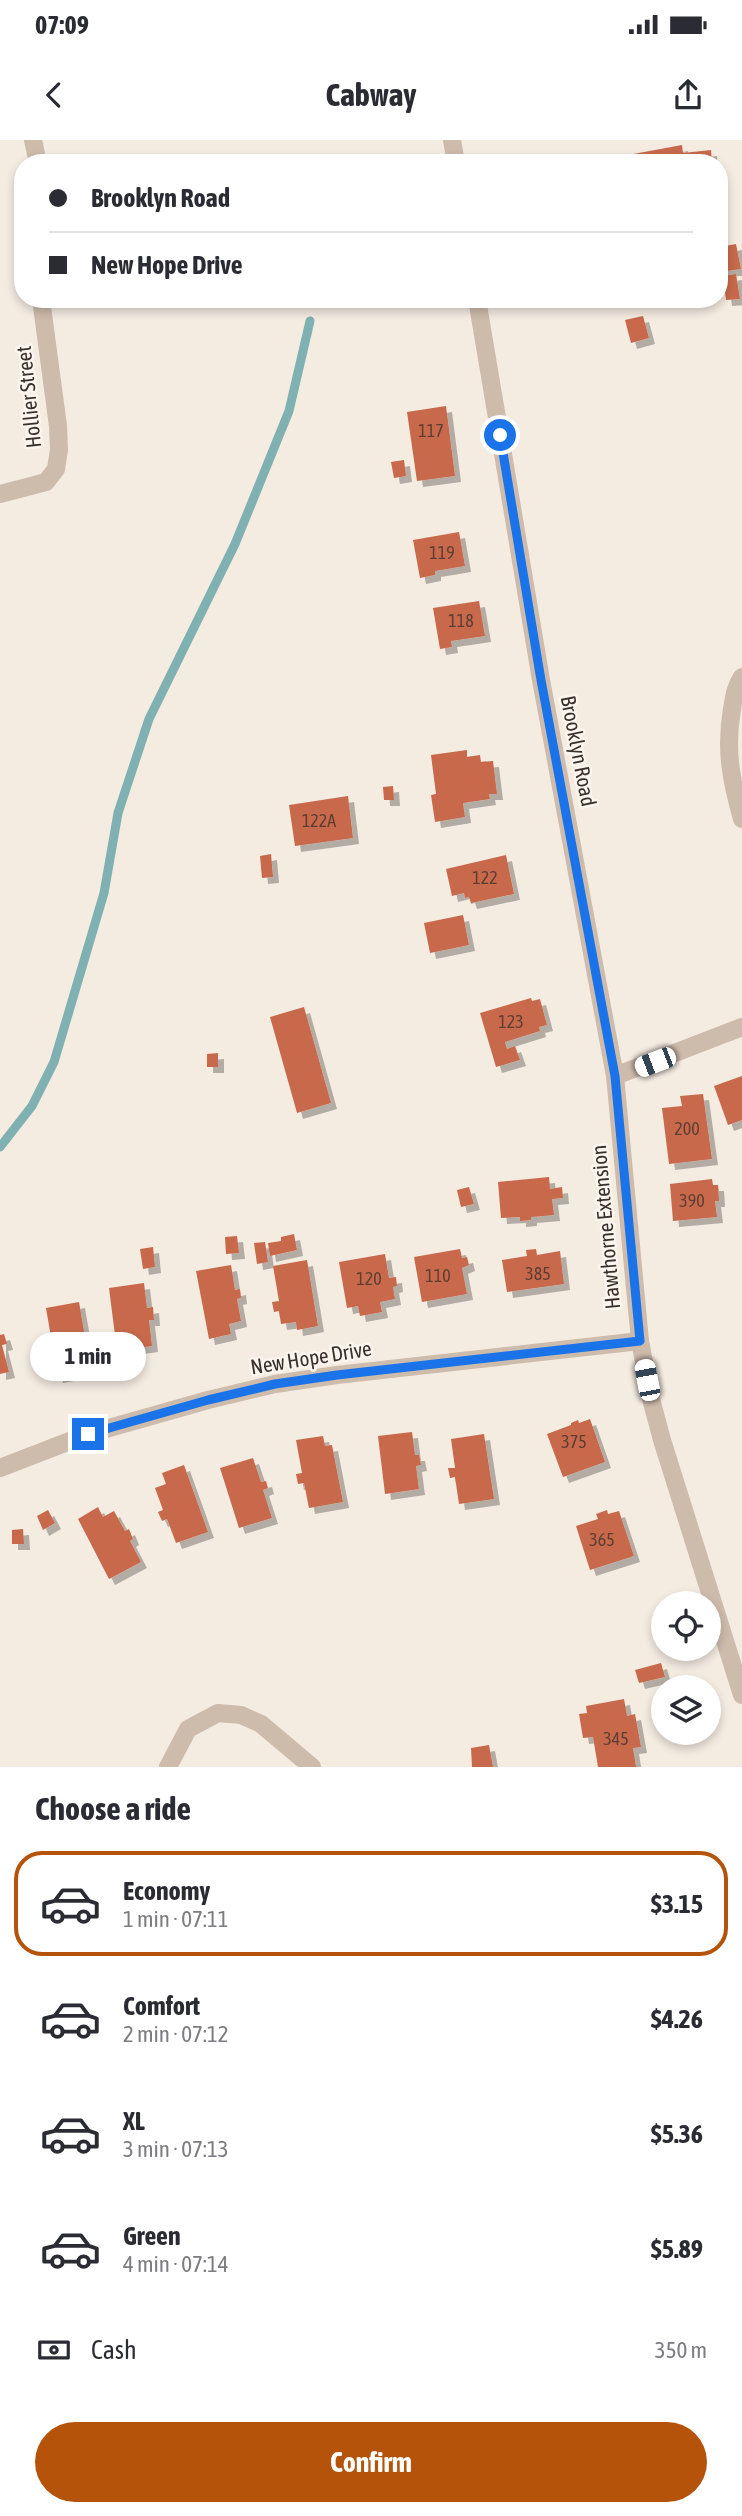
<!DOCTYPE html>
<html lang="en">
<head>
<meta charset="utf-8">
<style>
	body { margin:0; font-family:"Asap Condensed",sans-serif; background:#f2f2f3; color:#2b2b33; height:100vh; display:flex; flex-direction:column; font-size:26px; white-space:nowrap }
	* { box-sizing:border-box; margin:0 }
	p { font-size:23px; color:#7c7c81 }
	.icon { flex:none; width:38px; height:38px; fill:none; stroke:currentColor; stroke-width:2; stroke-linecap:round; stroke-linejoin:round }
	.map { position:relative; height:1627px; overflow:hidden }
	.details { display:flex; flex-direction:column; background:#fff; flex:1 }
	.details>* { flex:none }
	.top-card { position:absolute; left:14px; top:14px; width:714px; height:154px; border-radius:28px; box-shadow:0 4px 10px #0003; display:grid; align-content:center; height:154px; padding:0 35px; background:#fff }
	.controls { position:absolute; left:651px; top:1451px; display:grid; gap:14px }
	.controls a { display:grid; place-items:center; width:70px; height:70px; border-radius:50%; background:#fff; box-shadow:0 4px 10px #0003; font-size:35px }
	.end { position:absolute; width:32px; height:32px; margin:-16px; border:9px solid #1a73e8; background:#fff; box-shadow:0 0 0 4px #fff }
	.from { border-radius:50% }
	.bubble { position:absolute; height:49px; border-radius:24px; background:#fff; box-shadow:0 4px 10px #0003; font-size:23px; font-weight:700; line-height:49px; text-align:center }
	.car { position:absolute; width:21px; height:42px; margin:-21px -10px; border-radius:9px; box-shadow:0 0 5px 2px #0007; background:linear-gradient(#fff 24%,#345 0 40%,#fff 0 76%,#345 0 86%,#fff 0) }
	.top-card b { display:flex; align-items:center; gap:24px; height:66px; font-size:26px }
	.top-card b+b { border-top:2px solid #e1e1e2 }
	.top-card i { width:18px; height:18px; background:#2b2b33 }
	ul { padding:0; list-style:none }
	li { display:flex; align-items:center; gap:21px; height:105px; margin:0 14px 10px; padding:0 21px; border:4px solid transparent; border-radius:28px }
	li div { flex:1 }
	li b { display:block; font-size:26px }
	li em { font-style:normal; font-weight:700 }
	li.current { border-color:#b45309 }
	li>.icon { width:63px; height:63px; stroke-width:1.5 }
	h2 { padding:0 35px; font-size:32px; line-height:84px }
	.pay { display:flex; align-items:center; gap:18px; height:77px; padding:0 35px; font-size:26px }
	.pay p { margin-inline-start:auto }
	.action { display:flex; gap:14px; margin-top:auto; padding:14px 35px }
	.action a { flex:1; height:80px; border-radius:42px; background:#b45309; color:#fff; font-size:28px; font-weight:700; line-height:80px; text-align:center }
	.status { display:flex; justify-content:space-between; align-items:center; height:49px; padding:0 35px; background:#fff; direction:ltr }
	.status svg { height:19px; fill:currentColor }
	header { display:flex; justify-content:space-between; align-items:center; height:91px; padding:0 35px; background:#fff; font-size:32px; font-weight:700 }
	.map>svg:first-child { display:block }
</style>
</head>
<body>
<div class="status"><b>07:09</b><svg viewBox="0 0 49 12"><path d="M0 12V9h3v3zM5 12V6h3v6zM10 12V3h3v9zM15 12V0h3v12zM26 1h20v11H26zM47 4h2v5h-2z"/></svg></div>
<header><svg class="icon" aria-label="back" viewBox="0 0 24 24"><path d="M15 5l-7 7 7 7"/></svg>Cabway<svg class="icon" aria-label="share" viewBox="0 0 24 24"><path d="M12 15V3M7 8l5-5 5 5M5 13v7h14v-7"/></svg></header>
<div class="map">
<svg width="742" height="1627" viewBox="0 0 742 1627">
	<defs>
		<filter id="shadow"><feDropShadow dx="6" dy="6" stdDeviation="0" flood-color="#0004"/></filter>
	</defs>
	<rect width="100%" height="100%" fill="#f4ebe1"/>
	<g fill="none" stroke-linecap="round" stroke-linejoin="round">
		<!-- stream -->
		<path stroke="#7fb0b2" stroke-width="9" d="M0,1007L32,966L54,922L104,753L118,673L149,579L235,404L289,271L310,181"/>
	</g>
	<!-- building -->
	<g fill="#c8694b" filter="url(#shadow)">
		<path d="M682,5L683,13L711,10L712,23H618L617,17Z"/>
		<path d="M736,104L741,129L719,132V107Z"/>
		<path d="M736,134L740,159L726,160L723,136Z"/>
		<path d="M643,176L649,198L631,203L625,180Z"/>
		<path d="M446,266L455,336L417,341L407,272Z"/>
		<path d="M404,320L406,336L394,338L391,322Z"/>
		<path d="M459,392L465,426L435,431V435L420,438L413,400Z"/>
		<path d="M479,461L485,496L451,501L452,507L440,509L433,468Z"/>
		<path d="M467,610V617L480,615L481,622L493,621L497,654H489L490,659L463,663L465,677L435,682L431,655L436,654L431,615Z"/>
		<path d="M393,646L394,660H384L383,647Z"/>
		<path d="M348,656L353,698L295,706L289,665Z"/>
		<path d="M271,714L273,737L262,738L260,716Z"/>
		<path d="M506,715L514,754L471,763L469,757L465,758L464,753L452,756L446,729Z"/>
		<path d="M463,775L469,805L430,813L424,783Z"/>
		<path d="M531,858L532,861L540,859L547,885L539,887L540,891L505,902L507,909L515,906L520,920L496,927L480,873Z"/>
		<path d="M304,867L331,963L297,973L270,877Z"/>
		<path d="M218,913V927H207V914Z"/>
		<path d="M742,936V980L728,985L714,946Z"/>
		<path d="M703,954L712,1019L669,1024L662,968L682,966L680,956Z"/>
		<path d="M549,1037L550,1049L562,1047L563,1058L552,1059L554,1075L531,1077V1080L520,1081V1077L501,1078L498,1042Z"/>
		<path d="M712,1039L713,1045H718L719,1061H715L717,1077L673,1081L670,1044Z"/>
		<path d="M469,1047L474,1064L461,1067L457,1050Z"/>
		<path d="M294,1094L297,1110L270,1116L268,1103L281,1101V1097Z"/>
		<path d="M237,1096L239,1113L226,1114L225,1097Z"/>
		<path d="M265,1102L268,1122L257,1124L254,1103Z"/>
		<path d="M153,1107L155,1127L143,1129L140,1109Z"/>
		<path d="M460,1109L462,1118L467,1117L469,1125L462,1128L467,1154L422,1162L414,1117Z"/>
		<path d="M536,1109L537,1115L560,1111L564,1144L507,1152L502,1120L527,1116L526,1110Z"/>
		<path d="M385,1114L389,1138L396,1137L397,1146L393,1147L395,1159L380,1162L382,1172L360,1176L358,1166L347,1168L339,1122Z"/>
		<path d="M307,1120L318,1186L297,1190L296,1182L281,1184L279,1171L274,1172L272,1162L279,1161L273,1126Z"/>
		<path d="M231,1125L235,1150L240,1149L241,1158L237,1159L241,1181L229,1184L231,1194L209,1199L196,1131Z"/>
		<path d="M144,1143L147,1168L153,1167L154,1180H149L152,1206L117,1211L109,1148Z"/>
		<path d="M79,1162L89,1220L77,1223L79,1233L57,1237L51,1204L45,1205L43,1198L51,1197L46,1168Z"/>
		<path d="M4,1194L7,1204L2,1205L9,1232L0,1234V1195Z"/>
		<path d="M590,1279L605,1322L563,1337L547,1294L571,1285V1283L578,1280L579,1283Z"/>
		<path d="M412,1292L415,1315H419L421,1325L416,1326L419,1349L385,1354L378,1296Z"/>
		<path d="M484,1294L494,1359L459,1364L455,1337L450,1338L448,1328H455L451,1299Z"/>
		<path d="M323,1296L325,1306L332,1305L343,1362L309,1368L304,1343L298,1344L296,1334L302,1333L296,1300Z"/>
		<path d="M253,1318L261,1342L266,1341L268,1348L263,1350L272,1378L239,1388L220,1328Z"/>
		<path d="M184,1325L208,1392L176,1403L167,1379L162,1381L158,1372L163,1370L155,1348L166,1344L162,1333Z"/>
		<path d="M98,1367L103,1377L114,1371L125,1391L129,1389L133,1399L130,1401L141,1422L109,1439L78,1379Z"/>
		<path d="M48,1370L55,1383L43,1390L37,1376Z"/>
		<path d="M607,1370L608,1374L619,1371L634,1416L590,1430L576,1386L598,1379L596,1374Z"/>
		<path d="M23,1389L24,1404H12V1390Z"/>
		<path d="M661,1523L665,1537L639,1543L635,1530Z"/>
		<path d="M624,1559L627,1576L635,1574L641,1607L633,1608L636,1627H598L593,1597L583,1598L579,1574L587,1573L586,1566Z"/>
		<path d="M489,1605L493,1627H472L471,1608Z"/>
	</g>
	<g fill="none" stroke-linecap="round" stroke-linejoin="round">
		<!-- minor -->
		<g stroke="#cdbbac" stroke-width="18">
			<path d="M33,0L38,23"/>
			<path d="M452,0L456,23"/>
			<path d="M477,159L541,540L615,936L640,1201L651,1259L662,1300L742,1555"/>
			<path d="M0,354L46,342L56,329L59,310L58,286L41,159"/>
			<path d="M742,537C735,547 734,557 732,569C725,610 731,640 742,679"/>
			<path d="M615,936L742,887"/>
			<path d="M0,1328L88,1294L208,1260L275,1244L337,1235L640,1201"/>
			<path d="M168,1627L188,1589L218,1573L241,1575L261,1584L312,1627"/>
		</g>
	</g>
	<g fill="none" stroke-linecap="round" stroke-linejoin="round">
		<!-- route -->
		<path stroke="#1a73e8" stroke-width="9" d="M88,1294L208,1260L275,1244L337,1235L640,1201L615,936L541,540L500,295"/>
	</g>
	<g text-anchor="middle" stroke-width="5" stroke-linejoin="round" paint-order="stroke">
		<!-- number labels -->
		<g font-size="18" fill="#5e3e33">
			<text x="431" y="297">117</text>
			<text x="442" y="419">119</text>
			<text x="461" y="487">118</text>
			<text x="319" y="687">122A</text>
			<text x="485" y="744">122</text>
			<text x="511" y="888">123</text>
			<text x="687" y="995">200</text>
			<text x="692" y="1067">390</text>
			<text x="538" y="1140">385</text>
			<text x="438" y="1142">110</text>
			<text x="369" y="1145">120</text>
			<text x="574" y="1308">375</text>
			<text x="602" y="1406">365</text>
			<text x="616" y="1605">345</text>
		</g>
		<!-- street labels -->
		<g font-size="21" fill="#3b302b" stroke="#fbf5ee">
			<text transform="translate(29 257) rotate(-96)" y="7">Hollier Street</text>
			<text transform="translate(578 611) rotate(79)" y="7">Brooklyn Road</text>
			<text transform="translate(606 1087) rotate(-95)" y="7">Hawthorne Extension</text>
			<text transform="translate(311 1218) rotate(-9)" y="7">New Hope Drive</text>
		</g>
	</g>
</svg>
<div class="controls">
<a><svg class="icon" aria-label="locate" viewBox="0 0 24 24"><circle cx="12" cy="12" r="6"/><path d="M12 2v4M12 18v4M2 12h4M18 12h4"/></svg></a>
<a><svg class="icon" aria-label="layers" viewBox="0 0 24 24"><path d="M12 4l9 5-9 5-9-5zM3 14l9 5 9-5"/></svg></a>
</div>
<i class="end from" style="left:500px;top:295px"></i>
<i class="end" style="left:88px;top:1294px"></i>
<div class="bubble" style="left:30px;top:1192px;width:116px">1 min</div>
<i class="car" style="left:655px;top:922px;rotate:249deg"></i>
<i class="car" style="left:647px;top:1240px;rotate:349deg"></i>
<div class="top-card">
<b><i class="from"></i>Brooklyn Road</b>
<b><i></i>New Hope Drive</b>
</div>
</div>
<section class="details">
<h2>Choose a ride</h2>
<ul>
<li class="current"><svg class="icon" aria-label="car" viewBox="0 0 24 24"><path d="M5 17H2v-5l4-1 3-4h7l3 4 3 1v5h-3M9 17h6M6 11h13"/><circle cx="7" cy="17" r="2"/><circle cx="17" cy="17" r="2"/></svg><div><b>Economy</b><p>1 min · 07:11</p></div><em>$3.15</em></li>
<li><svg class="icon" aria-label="car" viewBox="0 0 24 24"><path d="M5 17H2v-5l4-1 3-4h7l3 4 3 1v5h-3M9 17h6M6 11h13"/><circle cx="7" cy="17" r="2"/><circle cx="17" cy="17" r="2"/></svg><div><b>Comfort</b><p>2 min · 07:12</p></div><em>$4.26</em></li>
<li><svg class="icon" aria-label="car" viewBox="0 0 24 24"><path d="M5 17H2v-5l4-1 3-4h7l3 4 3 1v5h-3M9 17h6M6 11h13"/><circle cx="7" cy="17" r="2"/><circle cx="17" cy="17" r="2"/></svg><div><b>XL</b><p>3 min · 07:13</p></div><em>$5.36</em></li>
<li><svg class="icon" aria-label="car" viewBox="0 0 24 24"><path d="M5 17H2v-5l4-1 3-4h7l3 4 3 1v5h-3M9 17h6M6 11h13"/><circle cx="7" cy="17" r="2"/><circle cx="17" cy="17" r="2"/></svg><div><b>Green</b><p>4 min · 07:14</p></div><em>$5.89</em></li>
</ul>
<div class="pay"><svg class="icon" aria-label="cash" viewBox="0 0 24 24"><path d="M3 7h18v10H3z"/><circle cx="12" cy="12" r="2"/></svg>Cash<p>350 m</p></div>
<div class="action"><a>Confirm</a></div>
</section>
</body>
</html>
